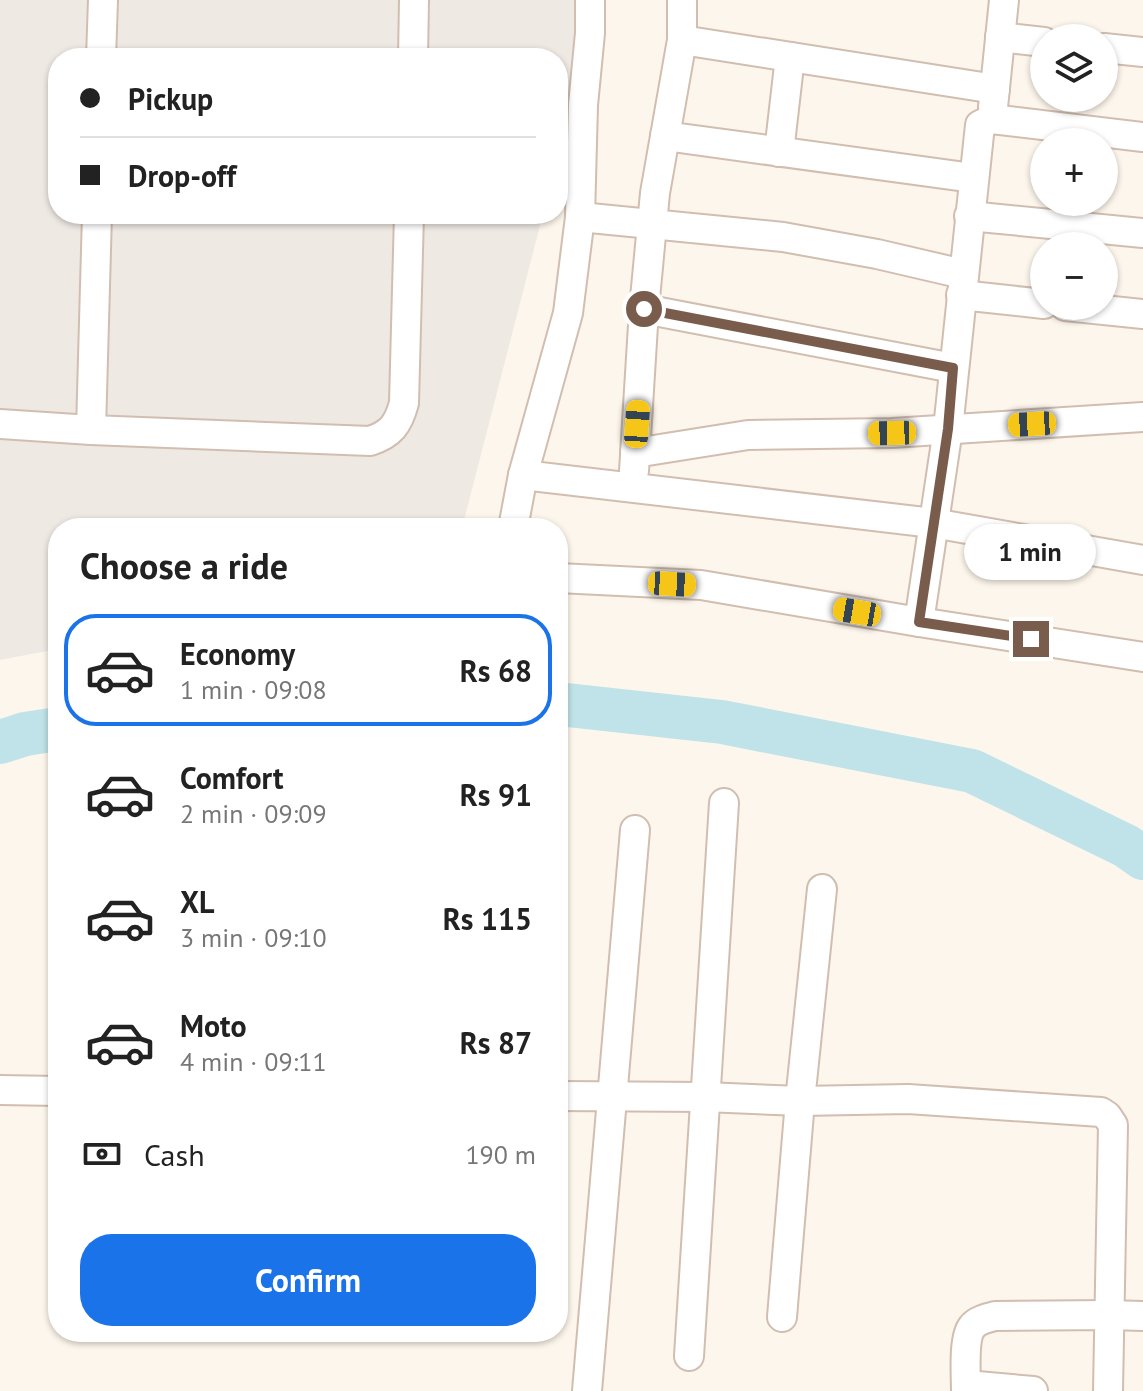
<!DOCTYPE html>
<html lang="en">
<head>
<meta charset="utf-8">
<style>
	body { margin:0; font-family:"PT Sans",sans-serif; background:#f2f2f2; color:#222; height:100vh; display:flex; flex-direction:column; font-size:30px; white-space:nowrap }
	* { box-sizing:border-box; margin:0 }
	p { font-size:26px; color:#767676 }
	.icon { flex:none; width:44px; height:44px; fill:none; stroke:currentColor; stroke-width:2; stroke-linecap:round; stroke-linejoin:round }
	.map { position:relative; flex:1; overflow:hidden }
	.side { position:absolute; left:48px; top:518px; width:520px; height:824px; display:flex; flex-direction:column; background:#fff; border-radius:32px; box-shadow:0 2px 6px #0004 }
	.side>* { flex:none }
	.banner { position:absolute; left:48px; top:48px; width:520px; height:176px; border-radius:32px; box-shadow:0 2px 6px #0004; display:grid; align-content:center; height:176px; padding:0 32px; background:#fff }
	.fabs { position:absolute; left:1030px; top:24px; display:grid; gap:16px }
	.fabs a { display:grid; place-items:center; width:88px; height:88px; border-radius:50%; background:#fff; box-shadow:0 2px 6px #0004; font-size:40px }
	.end { position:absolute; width:36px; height:36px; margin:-18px; border:10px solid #7a5c4d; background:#fff; box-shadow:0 0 0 4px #fff }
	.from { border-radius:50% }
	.bubble { position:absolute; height:56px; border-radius:28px; background:#fff; box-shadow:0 2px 6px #0004; font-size:26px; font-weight:700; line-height:56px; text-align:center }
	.car { position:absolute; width:24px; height:48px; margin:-24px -12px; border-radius:10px; box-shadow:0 0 6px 2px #0007; background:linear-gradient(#f5c518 24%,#345 0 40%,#f5c518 0 76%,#345 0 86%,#f5c518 0) }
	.banner b { display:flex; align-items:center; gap:28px; height:76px; font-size:30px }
	.banner b+b { border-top:2px solid #e0e0e0 }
	.banner i { width:20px; height:20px; background:#222 }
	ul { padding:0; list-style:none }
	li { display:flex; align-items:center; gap:24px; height:112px; margin:0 16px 12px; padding:0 16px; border:4px solid transparent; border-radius:32px }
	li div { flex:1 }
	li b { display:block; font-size:30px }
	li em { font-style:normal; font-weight:700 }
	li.on { border-color:#1a73e8 }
	li>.icon { width:72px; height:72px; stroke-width:1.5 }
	h2 { padding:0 32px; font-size:36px; line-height:96px }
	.pay { display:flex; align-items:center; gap:20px; height:88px; padding:0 32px; font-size:30px }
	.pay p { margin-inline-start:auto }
	.primary-button { display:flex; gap:16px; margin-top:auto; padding:16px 32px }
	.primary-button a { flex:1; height:92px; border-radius:32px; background:#1a73e8; color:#fff; font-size:32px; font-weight:700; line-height:92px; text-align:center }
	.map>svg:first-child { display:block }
</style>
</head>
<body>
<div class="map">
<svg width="1143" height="1391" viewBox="0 0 1143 1391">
	<rect width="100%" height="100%" fill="#fdf6ec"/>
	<!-- industrial -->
	<path fill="#efe9e4" d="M0,0H587L558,153V58H58V214H543L462,528H58V649L0,660Z"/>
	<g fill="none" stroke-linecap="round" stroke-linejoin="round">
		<!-- river -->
		<g stroke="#bfe3e8" stroke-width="44">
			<path d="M558,704L722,722L972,771L1126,846L1143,858"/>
			<path d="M0,742L25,734L58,729"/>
		</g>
		<!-- minor casing -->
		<g stroke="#d1beb0" stroke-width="32">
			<g id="minor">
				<path d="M590,0V33L583,105L580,217L568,313L523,475L933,523L1143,560"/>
				<path d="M1000,37L1044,42"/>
				<path d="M682,40L995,89"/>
				<path d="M1104,48L1143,52"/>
				<path d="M101,58L103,0"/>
				<path d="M413,58L414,0"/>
				<path d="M993,107L1004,0"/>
				<path d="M665,136L973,178"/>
				<path d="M1143,137L992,119L980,125L948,429L919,622L1143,657"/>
				<path d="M779,152L790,57"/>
				<path d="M969,216L1143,233"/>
				<path d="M580,217L783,237L877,254L963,274"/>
				<path d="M961,295L1044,304"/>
				<path d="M1065,306L1143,314"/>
				<path d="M644,309L953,368"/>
				<path d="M0,424L91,430L370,441C391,434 398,425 404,403L409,214"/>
				<path d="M91,430L97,214"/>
				<path d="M635,453L748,435L892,433L1143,417"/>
				<path d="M634,471L644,309L655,193L682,40V0"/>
				<path d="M513,528L523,475"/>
				<path d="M558,578L701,585L919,622"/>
				<path d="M0,1090L58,1091"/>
				<path d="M558,1096L705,1097L800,1101L908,1099L1101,1112L1107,1116L1113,1125L1108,1391"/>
				<path d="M782,1317L800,1101L822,889"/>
				<path d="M689,1356L724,803"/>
				<path d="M966,1385L1033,1391"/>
				<path d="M587,1391L635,830"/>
				<path d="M966,1391C966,1377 963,1338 972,1327C976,1321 987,1318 995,1316L1109,1315L1143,1316"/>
			</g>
		</g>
		<!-- minor -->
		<use href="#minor" stroke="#fff" stroke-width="28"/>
	</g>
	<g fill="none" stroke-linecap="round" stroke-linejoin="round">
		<!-- route -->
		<path stroke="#7a5c4d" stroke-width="10" d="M644,309L953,368L948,429L919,622L1031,639"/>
	</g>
</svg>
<div class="fabs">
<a><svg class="icon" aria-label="layers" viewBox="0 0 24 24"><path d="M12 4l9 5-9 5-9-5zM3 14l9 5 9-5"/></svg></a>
<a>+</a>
<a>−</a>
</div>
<i class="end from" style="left:644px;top:309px"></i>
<i class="end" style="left:1031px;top:639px"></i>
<div class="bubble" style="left:964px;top:524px;width:132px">1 min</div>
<i class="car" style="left:637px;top:424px;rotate:4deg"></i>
<i class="car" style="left:1032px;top:424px;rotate:267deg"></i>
<i class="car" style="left:892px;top:433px;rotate:269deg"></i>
<i class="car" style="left:672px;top:584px;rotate:93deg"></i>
<i class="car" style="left:857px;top:612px;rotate:280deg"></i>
<div class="banner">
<b><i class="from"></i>Pickup</b>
<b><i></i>Drop-off</b>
</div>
<section class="side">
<h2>Choose a ride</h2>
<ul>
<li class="on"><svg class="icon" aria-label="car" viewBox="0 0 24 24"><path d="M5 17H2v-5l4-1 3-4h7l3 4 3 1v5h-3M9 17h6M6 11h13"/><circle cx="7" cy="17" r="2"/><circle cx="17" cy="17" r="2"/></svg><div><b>Economy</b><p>1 min · 09:08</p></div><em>Rs 68</em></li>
<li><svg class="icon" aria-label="car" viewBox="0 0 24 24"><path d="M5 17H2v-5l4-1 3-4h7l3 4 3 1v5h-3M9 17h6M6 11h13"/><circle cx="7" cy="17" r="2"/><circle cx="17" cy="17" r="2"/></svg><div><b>Comfort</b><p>2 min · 09:09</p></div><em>Rs 91</em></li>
<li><svg class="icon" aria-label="car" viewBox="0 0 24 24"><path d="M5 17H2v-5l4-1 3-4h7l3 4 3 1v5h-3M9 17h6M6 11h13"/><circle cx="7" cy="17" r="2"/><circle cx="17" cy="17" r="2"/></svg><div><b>XL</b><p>3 min · 09:10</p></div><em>Rs 115</em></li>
<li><svg class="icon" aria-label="car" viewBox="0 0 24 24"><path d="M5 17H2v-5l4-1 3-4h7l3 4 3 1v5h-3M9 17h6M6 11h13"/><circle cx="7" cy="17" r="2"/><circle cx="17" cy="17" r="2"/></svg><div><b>Moto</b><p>4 min · 09:11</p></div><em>Rs 87</em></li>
</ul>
<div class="pay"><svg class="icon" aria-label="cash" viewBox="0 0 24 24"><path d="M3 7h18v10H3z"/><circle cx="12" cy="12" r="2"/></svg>Cash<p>190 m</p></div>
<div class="primary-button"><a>Confirm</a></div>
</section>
</div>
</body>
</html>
